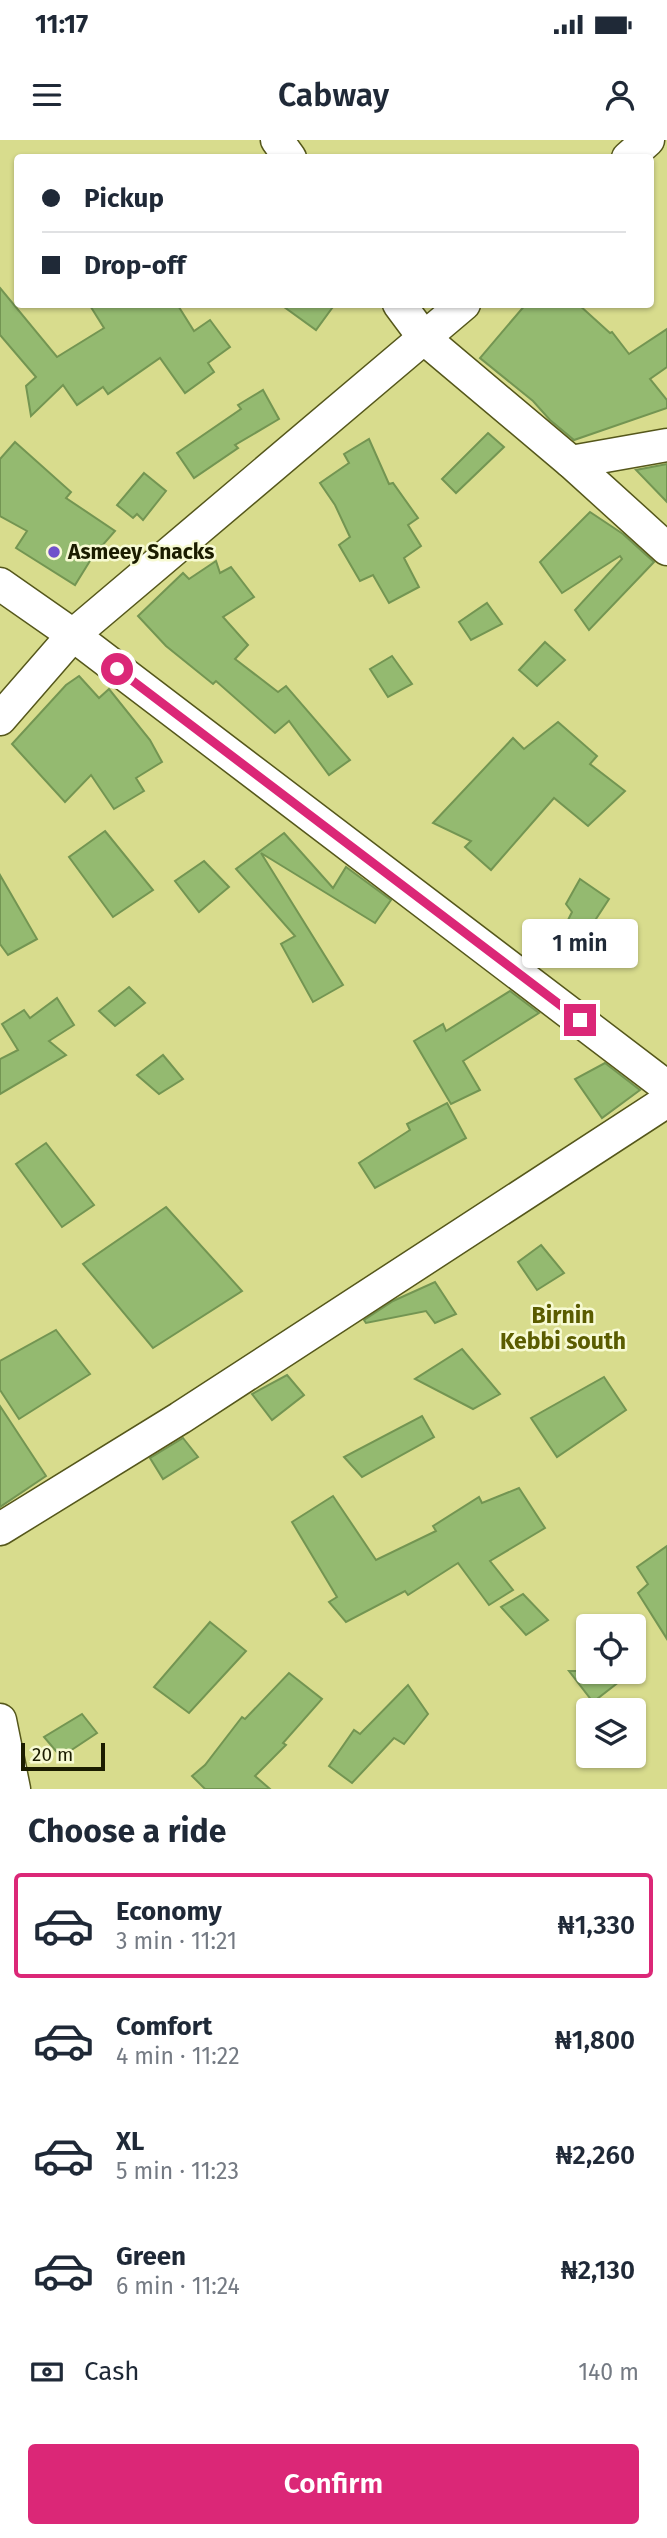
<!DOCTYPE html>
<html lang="en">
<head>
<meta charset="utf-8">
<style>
	body { margin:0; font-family:"Fira Sans",sans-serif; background:#f2f2f3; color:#1f2937; height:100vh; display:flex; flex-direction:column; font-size:26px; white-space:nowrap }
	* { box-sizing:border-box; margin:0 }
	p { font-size:23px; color:#747a83 }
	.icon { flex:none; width:38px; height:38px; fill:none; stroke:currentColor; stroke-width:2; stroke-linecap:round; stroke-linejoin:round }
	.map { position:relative; height:1649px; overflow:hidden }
	.drawer { display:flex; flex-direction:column; background:#fff; flex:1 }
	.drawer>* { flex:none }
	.banner { position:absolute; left:14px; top:14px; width:640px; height:154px; border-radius:7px; box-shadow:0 2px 5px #0004; display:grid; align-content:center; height:154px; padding:0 28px; background:#fff }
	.tools { position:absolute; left:576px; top:1474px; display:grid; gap:14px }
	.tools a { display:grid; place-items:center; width:70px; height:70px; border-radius:7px; background:#fff; box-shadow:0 2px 5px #0004; font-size:35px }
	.scale { position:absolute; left:21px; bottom:18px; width:84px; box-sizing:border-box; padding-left:7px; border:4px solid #1b1c00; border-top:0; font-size:19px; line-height:24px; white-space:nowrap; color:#1b1c00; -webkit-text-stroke:5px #f7fad3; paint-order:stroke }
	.end { position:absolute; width:32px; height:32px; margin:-16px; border:9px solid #db2777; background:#fff; box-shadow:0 0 0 4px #fff }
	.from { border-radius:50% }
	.bubble { position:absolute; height:49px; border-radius:7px; background:#fff; box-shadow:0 2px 5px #0004; font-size:23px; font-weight:600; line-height:49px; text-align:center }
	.banner b { display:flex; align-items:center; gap:24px; height:66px; font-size:26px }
	.banner b+b { border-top:2px solid #e0e1e3 }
	.banner i { width:18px; height:18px; background:#1f2937 }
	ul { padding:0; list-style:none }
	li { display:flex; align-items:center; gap:21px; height:105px; margin:0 14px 10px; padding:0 14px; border:4px solid transparent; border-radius:7px }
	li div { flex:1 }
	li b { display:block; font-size:26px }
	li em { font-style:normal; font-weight:600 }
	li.current { border-color:#db2777 }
	li>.icon { width:63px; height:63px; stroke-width:1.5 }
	h2 { padding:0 28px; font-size:32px; line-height:84px }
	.pay { display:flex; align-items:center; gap:18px; height:77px; padding:0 28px; font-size:26px }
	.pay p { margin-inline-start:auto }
	.button { display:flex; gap:14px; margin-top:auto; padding:14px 28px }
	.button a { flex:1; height:80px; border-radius:7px; background:#db2777; color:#fff; font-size:28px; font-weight:600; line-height:80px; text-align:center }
	.status { display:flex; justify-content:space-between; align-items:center; height:49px; padding:0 35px; background:#fff; direction:ltr }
	.status svg { height:19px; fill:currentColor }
	header { display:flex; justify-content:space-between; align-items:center; height:91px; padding:0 28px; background:#fff; font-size:32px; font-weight:600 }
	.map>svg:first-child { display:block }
</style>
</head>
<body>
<div class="status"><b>11:17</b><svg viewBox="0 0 49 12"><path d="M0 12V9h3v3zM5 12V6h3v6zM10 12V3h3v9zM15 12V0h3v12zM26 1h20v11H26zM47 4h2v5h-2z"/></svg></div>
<header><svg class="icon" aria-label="menu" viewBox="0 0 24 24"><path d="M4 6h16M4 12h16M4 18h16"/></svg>Cabway<svg class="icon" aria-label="person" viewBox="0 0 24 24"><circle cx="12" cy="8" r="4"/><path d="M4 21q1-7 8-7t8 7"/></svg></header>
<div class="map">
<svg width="667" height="1649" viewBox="0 0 667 1649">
	<rect width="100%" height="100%" fill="#d8dc8d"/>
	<!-- building -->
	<g fill="#94ba70" stroke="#739552" stroke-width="2">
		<path d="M0,148L57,217L104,188L89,164H177L194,191L210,180L230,207L208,223L214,232L185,253L160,218L108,254L103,247L77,265L63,245L31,276L26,246L36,237L0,195Z"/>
		<path d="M280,164H335L316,190Z"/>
		<path d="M526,164H578L610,193L612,192L629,214L667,189V227L650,239L667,260V268L574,300L550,280L533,261L480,218Z"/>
		<path d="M263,250L279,279L235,305L238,308L194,338L177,313L241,269L238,265Z"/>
		<path d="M488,293L504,307L456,353L442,339Z"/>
		<path d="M369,299L389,344L393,343L418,378L408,385L421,406L404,418L419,447L389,463L373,435L360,441L339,405L350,397L335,365L320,343L349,323L344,314Z"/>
		<path d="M15,302L71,352L66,358L115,391L93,416L75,445L16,408L27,391L0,376V319Z"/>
		<path d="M667,324V362L636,330Z"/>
		<path d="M144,333L166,351L143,380L137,374L133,378L117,365Z"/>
		<path d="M590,372L623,394L654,422L589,490L575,470L622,419L620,416L562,453L540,422Z"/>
		<path d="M216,421L220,433L231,427L254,457L223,477L248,505L235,519L278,552L286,546L350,620L329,635L289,581L275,593L216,541L213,544L166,506L138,476L183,433L189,439Z"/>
		<path d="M487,463L502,484L471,500L459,482Z"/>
		<path d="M545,502L565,520L537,546L519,530Z"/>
		<path d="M392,516L412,544L388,557L370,529Z"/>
		<path d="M79,536L99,558L109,549L150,600L162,622L136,638L144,651L114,669L91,635L65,662L12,604L66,545Z"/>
		<path d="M558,582L597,616L590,624L625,651L588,686L554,658L491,730L465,707L471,701L433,683L513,598L524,609Z"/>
		<path d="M105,691L153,750L113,777L69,717Z"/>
		<path d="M284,693L333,748L346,727L391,760L375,783L261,713L343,845L313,862L281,804L295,796L236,729Z"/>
		<path d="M204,721L229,747L199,772L175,741Z"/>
		<path d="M0,735L37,799L8,815L0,804Z"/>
		<path d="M580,739L609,759L590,788L567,782L572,772L566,764Z"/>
		<path d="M129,847L145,863L115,886L99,871Z"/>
		<path d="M510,851L539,873L463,921L480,950L451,964L414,901L443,884L446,891Z"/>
		<path d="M57,858L74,885L49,901L66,915L0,954V919L18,910L2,884L24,870L30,878Z"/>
		<path d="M163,915L183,939L159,954L137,935Z"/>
		<path d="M605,923L640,950L602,978L575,939Z"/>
		<path d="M447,963L466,998L375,1048L359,1023L410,990L407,984Z"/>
		<path d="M46,1003L94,1065L62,1087L16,1024Z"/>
		<path d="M166,1067L242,1151L153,1208L83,1124Z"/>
		<path d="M541,1105L564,1133L537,1150L518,1122Z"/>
		<path d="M435,1142L456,1174L435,1183L426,1171L366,1183L364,1180L393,1161Z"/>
		<path d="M56,1190L90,1234L19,1279L0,1250V1221Z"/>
		<path d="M462,1209L500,1254L473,1269L415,1239Z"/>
		<path d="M287,1235L304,1255L272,1280L252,1254Z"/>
		<path d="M604,1237L626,1270L557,1317L531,1278Z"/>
		<path d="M0,1266L46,1336L0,1367Z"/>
		<path d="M422,1276L434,1297L362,1337L344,1317Z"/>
		<path d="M183,1298L198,1317L163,1339L150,1318Z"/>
		<path d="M519,1348L545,1388L490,1421L513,1450L489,1465L458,1423L408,1455L405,1451L346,1482L329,1462L337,1457L292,1382L333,1356L376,1420L436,1391L433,1386L479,1357L482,1363Z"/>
		<path d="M667,1406V1499L638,1453L648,1444L637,1427Z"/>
		<path d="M523,1454L548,1480L526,1495L501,1467Z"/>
		<path d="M210,1482L246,1511L189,1573L154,1547Z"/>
		<path d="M569,1531H633L593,1562Z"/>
		<path d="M289,1533L322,1559L283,1603L286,1605L255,1636L270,1649H205L192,1636L205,1625L242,1577L245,1579Z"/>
		<path d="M408,1545L428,1574L404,1604L394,1598L352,1643L329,1626L354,1590L360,1594Z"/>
		<path d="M82,1574L97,1593L61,1617L44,1597Z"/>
	</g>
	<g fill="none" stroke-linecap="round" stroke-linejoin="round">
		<!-- minor casing -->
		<g stroke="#55571b" stroke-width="35">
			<g id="minor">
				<path d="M277,0L290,18"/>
				<path d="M628,18L648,0"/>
				<path d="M399,164L425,199L571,322L667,409"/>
				<path d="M571,322L667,305"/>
				<path d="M0,444L73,495L667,947"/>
				<path d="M0,579L73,495L464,164"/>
				<path d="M0,1389L180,1278L667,961"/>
				<path d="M0,1580L14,1649"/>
			</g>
		</g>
		<!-- minor -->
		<use href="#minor" stroke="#fff" stroke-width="32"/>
	</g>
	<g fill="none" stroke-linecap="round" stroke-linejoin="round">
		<!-- route -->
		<path stroke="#db2777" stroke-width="9" d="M117,529L580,880"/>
	</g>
	<!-- markers -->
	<circle fill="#7151cb" stroke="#f7fad3" stroke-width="2.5" cx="54" cy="412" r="7"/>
	<g text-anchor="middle" stroke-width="5" stroke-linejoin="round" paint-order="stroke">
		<!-- poi labels -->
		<g font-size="21" font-weight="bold" fill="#1b1c00" stroke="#f7fad3" text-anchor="start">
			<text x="68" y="419">Asmeey Snacks</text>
		</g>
		<!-- neighbourhood labels -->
		<g font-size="23" font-weight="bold" fill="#5a5c00" stroke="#f7fad3">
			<text x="563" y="1183">Birnin<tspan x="563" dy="26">Kebbi south</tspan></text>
		</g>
	</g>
</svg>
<div class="tools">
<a><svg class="icon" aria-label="locate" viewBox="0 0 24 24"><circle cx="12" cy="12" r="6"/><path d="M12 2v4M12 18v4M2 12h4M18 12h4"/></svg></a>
<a><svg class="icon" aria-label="layers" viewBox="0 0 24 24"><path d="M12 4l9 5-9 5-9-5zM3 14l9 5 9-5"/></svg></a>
</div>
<div class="scale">20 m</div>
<i class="end from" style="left:117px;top:529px"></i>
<i class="end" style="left:580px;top:880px"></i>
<div class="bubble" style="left:522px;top:779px;width:116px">1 min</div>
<div class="banner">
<b><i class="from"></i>Pickup</b>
<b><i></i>Drop-off</b>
</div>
</div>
<section class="drawer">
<h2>Choose a ride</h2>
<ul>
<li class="current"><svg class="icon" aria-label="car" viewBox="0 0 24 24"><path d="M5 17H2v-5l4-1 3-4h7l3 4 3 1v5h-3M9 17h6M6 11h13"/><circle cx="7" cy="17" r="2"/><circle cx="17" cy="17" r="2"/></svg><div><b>Economy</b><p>3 min · 11:21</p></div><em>₦1,330</em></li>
<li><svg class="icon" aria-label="car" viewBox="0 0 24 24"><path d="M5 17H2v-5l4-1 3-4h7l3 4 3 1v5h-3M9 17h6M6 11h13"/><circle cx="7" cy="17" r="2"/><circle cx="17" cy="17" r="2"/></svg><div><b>Comfort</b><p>4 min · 11:22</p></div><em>₦1,800</em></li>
<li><svg class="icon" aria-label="car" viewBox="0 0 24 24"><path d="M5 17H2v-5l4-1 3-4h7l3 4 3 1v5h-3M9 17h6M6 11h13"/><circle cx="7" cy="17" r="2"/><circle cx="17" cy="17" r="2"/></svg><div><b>XL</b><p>5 min · 11:23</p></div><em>₦2,260</em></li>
<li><svg class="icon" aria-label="car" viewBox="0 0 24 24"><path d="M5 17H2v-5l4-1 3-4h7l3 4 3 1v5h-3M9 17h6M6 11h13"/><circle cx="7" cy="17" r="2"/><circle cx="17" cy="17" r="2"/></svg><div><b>Green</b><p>6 min · 11:24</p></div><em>₦2,130</em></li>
</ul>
<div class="pay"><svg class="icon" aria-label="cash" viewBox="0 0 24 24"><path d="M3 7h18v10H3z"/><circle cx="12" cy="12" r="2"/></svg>Cash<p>140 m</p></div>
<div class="button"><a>Confirm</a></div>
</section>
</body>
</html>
